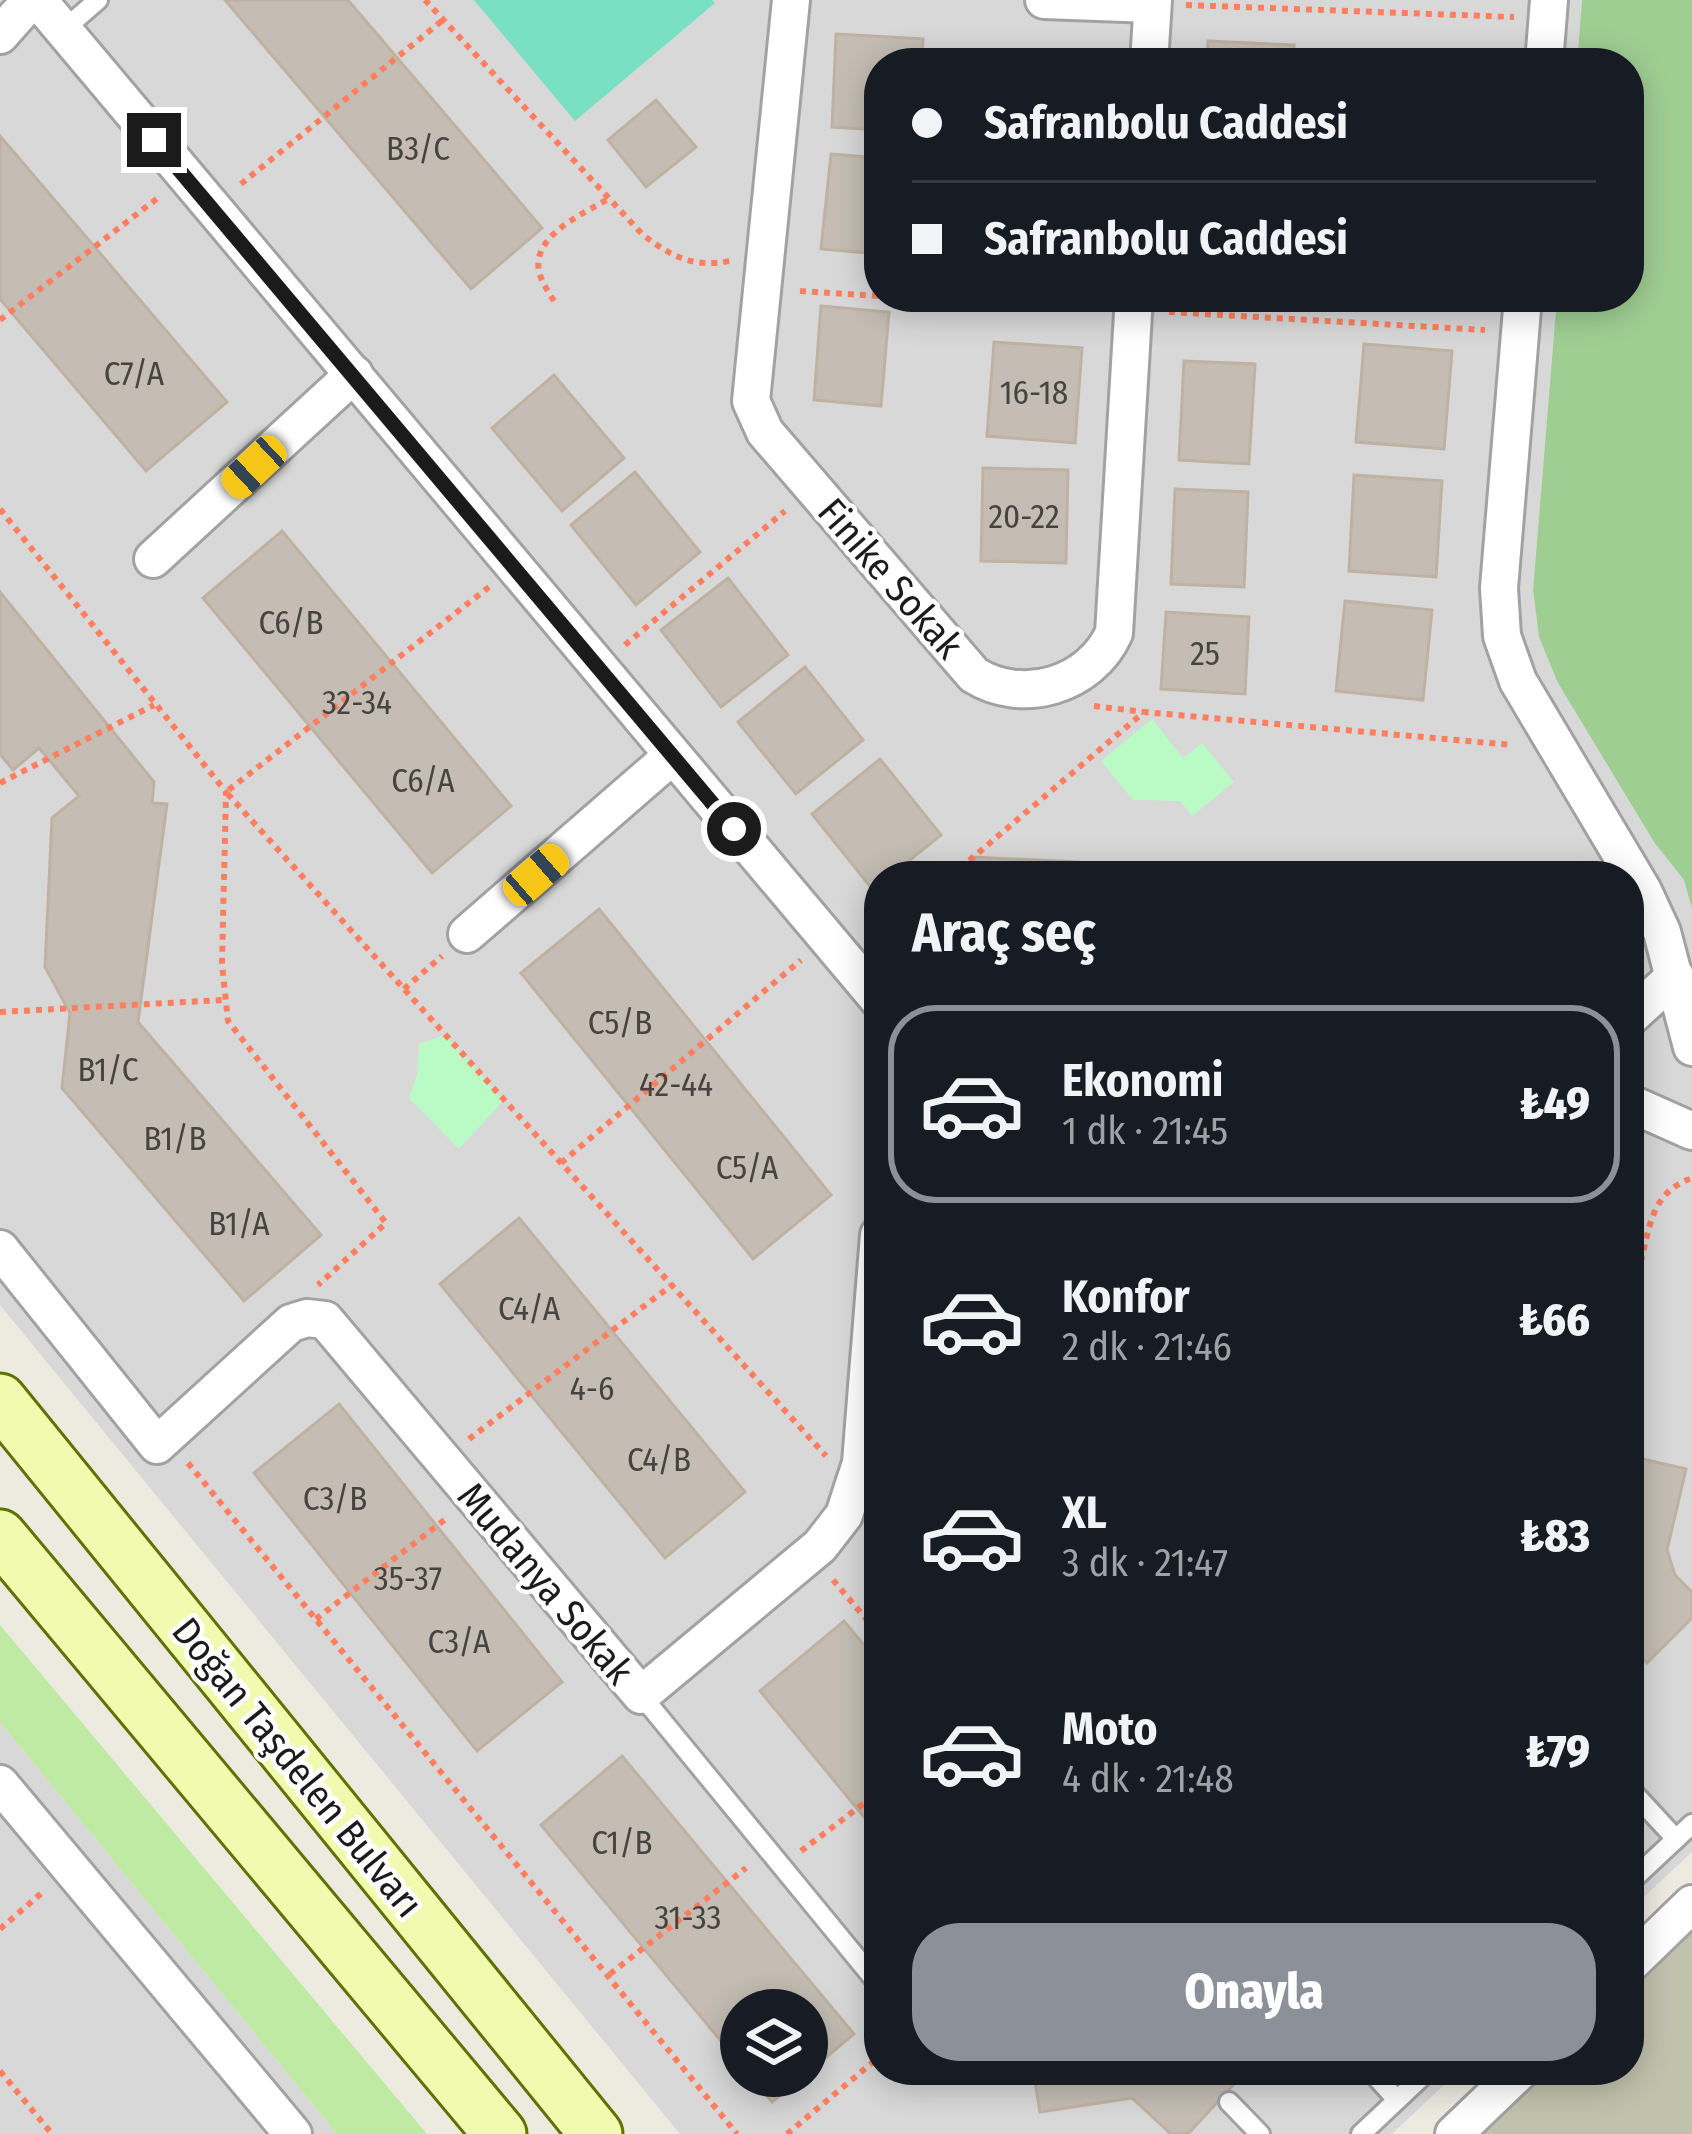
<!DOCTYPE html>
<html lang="tr">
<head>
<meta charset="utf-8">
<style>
	body { margin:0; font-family:"Fira Sans Condensed",sans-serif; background:#20242c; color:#f1f3f6; height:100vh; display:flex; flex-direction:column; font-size:45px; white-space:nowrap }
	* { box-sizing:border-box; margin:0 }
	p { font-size:39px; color:#9ea1a6 }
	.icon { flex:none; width:66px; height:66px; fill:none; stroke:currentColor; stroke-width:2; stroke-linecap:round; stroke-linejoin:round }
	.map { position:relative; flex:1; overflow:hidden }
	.side { position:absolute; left:864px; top:861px; width:780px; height:1224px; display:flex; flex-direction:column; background:#171b24; border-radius:48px; box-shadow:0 6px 30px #0003 }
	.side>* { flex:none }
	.guide { position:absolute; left:864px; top:48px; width:780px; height:264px; border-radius:48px; box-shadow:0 6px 30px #0003; display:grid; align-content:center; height:264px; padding:0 48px; background:#171b24 }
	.buttons { position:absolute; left:720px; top:1989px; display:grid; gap:24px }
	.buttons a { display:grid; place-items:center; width:108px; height:108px; border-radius:50%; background:#171b24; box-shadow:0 6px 30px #0003; font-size:60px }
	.end { position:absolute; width:54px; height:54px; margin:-27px; border:15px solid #1b1b1b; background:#fff; box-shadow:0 0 0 6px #fff }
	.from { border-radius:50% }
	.car { position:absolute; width:36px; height:72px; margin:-36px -18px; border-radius:15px; box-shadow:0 0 9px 3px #0007; background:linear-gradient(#f5c518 24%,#345 0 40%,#f5c518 0 76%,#345 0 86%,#f5c518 0) }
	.guide b { display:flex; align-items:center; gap:42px; height:114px; font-size:45px }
	.guide b+b { border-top:3px solid #363941 }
	.guide i { width:30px; height:30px; background:#f1f3f6 }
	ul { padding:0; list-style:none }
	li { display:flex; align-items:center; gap:36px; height:198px; margin:0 24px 18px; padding:0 24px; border:6px solid transparent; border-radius:48px }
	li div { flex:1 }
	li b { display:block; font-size:45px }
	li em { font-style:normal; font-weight:800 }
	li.selected { border-color:#8c9099 }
	li>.icon { width:108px; height:108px; stroke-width:1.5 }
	h2 { padding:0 48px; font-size:54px; line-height:144px }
	.button { display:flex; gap:24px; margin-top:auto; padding:24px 48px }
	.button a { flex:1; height:138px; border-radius:48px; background:#8c9099; color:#fff; font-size:48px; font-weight:800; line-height:138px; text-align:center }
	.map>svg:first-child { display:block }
</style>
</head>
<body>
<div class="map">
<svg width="1692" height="2134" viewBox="0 0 1692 2134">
	<rect width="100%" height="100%" fill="#edeae0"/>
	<!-- residential -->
	<g fill="#d9d8d8" fill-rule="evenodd">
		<path d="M0,0H1582L1577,63H879V297H1557L1533,590L1539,637L1559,683L1654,842L1684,880L1692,909V1852L1629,1911V876H879V2070H1460L1392,2134H680L0,1305ZM741,2010H807V2076H741Z"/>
		<path d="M0,1722L337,2134H0Z"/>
	</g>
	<!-- construction -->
	<path fill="#c0c2ac" d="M1692,1916V2134H1455L1525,2070H1629V1974Z"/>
	<!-- grass -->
	<path fill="#bfeaa3" d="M0,1625L427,2134H337L0,1722Z"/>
	<!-- forest -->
	<path fill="#9fce93" d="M1582,0H1692V909L1684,880L1654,842L1558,683L1539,637L1533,590L1557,297H1629V63H1577Z"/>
	<!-- park -->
	<g fill="#bafbc5">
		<path d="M1152,719L1183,758L1202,743L1234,782L1192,816L1180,801L1133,800L1101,761Z"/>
		<path d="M445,1035L504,1100L459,1149L409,1098L417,1075L419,1044Z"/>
	</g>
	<!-- pitch -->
	<path fill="#7ae0c3" d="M474,0H712L715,3L575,121Z"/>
	<!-- building -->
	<g fill="#c5bdb3" stroke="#bfb2a2" stroke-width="3">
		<path d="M225,0H348L542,228L471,289Z"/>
		<path d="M836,34L923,39L922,63H879V130L832,127Z"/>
		<path d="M1208,41L1294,45L1293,63H1207Z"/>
		<path d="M1388,51L1472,57V63H1387Z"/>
		<path d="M656,100L696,147L646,187L608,140Z"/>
		<path d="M0,136L227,402L146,471L0,299Z"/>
		<path d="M831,154L879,158V254L821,249Z"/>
		<path d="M821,306L889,312L881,406L814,400Z"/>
		<path d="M994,342L1082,348L1075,443L987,436Z"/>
		<path d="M1364,344L1452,351L1444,449L1356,442Z"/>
		<path d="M1184,361L1255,364L1249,464L1179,460Z"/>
		<path d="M554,375L624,458L562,511L492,428Z"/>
		<path d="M983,468L1068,470L1066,563L981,561Z"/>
		<path d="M635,472L700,552L636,605L571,525Z"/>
		<path d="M1354,475L1442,481L1436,577L1349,571Z"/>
		<path d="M1175,489L1248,492L1244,587L1171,584Z"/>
		<path d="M282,531L511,806L432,873L203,598Z"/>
		<path d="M728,578L788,655L721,707L661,630Z"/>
		<path d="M0,592L154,782L152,803L167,804L138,1022L321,1235L244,1301L62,1088L70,1013L45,967L52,818L79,796L39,748L13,770L0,754Z"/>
		<path d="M1345,601L1432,610L1423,700L1336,691Z"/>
		<path d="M1166,612L1249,617L1245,694L1161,689Z"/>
		<path d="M805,667L863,740L796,794L738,722Z"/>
		<path d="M880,759L941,835L890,876H879V885L873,890L812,814Z"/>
		<path d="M971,857L1078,862L1077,876H970Z"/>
		<path d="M1089,866L1195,870L1194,876H1089Z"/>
		<path d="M599,909L831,1195L753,1259L521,973Z"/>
		<path d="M519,1218L745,1492L665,1558L440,1284Z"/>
		<path d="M339,1404L562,1682L477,1751L254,1473Z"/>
		<path d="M1629,1456L1686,1469L1667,1550L1675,1575L1692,1592V1618L1647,1663L1629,1645Z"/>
		<path d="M844,1621L879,1663V1835L760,1691Z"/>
		<path d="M622,1756L854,2034L807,2073V2010H741V2065L541,1825Z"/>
		<path d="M1033,2070H1219L1234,2084L1188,2134H1171L1132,2098L1040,2112Z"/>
		<path d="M750,2076H804L772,2102Z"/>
	</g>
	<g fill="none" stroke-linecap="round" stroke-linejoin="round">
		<!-- service casing -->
		<g stroke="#a2a2a2" stroke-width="24">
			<g id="service">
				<path d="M61,32L98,0"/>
				<path d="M641,1695L879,1985"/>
				<path d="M1629,1788L1676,1839"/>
				<path d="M1629,1883L1692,1824"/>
				<path d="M1370,2070L1397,2100"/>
				<path d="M1229,2102L1260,2134"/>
				<path d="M1361,2134L1429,2070"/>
			</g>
		</g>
		<!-- minor casing -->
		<g stroke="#a2a2a2" stroke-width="42">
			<g id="minor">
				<path d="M38,0L879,1000"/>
				<path d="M791,0L751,401L765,432L974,675C1022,705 1090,686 1114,633L1134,297"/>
				<path d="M1044,0L1152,4"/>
				<path d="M0,35L31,0"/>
				<path d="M1149,63L1153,0"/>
				<path d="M1544,63L1549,0"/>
				<path d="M1523,297L1499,588L1502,636L1518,681L1643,891L1662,932L1692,1047"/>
				<path d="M153,559L354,374"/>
				<path d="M467,934L672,756"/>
				<path d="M1629,1018L1675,976"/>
				<path d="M1629,1103L1692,1131"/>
				<path d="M0,1249L157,1445L291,1323L307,1318L325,1320L641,1695L820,1546L844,1515L861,1463L879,1235"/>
				<path d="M0,1784L293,2134"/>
				<path d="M1629,1965L1692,1904"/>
				<path d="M1454,2134L1521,2070"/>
			</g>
		</g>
		<!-- secondary casing -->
		<g stroke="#5c7301" stroke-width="57">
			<g id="secondary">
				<path d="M0,1400L596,2134"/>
				<path d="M0,1536L500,2134"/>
			</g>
		</g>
		<!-- path -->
		<g stroke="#fe7f60" stroke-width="6" stroke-dasharray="6 6" stroke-linecap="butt">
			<path d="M425,0L643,235C672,257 694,268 730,261"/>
			<path d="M1186,5L1514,17"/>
			<path d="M241,184L443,20"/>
			<path d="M800,291L879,296"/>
			<path d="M901,297L1101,308"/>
			<path d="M554,301C549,293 543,284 540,275C528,237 583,214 608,199"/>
			<path d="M1169,312L1485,330"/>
			<path d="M0,320L159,197"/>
			<path d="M0,509L226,792L222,964L228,1021L386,1223L318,1285"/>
			<path d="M489,587L226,792L826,1456"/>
			<path d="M625,645L785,511"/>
			<path d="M1094,706L1144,712"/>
			<path d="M0,783L154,705"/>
			<path d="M951,876L1144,712L1512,745"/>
			<path d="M404,989L442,956"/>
			<path d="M0,1012L223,1000"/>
			<path d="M561,1163L801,960"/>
			<path d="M1629,1266L1641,1261C1650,1225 1652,1192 1692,1178"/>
			<path d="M469,1439L672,1285"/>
			<path d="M188,1463L737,2134"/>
			<path d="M833,1580L879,1634"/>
			<path d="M316,1619L447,1518"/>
			<path d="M801,1851L879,1792"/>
			<path d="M0,1929L44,1891"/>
			<path d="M610,1974L746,1868"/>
			<path d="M0,2071L52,2134"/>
			<path d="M787,2134L879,2057"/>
		</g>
		<!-- service -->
		<use href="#service" stroke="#fff" stroke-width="18"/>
		<!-- minor -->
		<use href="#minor" stroke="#fff" stroke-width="36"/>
		<!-- secondary -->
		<use href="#secondary" stroke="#f0fbb0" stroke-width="51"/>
	</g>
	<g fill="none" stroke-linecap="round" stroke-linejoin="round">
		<!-- route -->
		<path stroke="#1b1b1b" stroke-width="15" d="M154,140L734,829"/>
	</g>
	<g text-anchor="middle" stroke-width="9" stroke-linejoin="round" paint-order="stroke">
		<!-- number labels -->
		<g font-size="33" fill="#464441">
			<text x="418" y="160">B3/C</text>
			<text x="134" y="385">C7/A</text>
			<text x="1034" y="404">16-18</text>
			<text x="1024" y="528">20-22</text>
			<text x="291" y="634">C6/B</text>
			<text x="1205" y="665">25</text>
			<text x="357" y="714">32-34</text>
			<text x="423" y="792">C6/A</text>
			<text x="620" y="1034">C5/B</text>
			<text x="108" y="1081">B1/C</text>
			<text x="676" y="1096">42-44</text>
			<text x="175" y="1150">B1/B</text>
			<text x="747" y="1179">C5/A</text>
			<text x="239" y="1235">B1/A</text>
			<text x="529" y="1320">C4/A</text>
			<text x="592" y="1400">4-6</text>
			<text x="659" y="1471">C4/B</text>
			<text x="335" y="1510">C3/B</text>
			<text x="408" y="1590">35-37</text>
			<text x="459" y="1653">C3/A</text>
			<text x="622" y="1854">C1/B</text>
			<text x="688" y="1929">31-33</text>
		</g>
		<!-- street labels -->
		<g font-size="39" fill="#1b1b1b" stroke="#fff">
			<text transform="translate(891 578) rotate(49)" y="14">Finike Sokak</text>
			<text transform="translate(546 1583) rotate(50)" y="14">Mudanya Sokak</text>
			<text transform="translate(298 1767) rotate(51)" y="14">Doğan Taşdelen Bulvarı</text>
		</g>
	</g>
</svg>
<div class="buttons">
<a><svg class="icon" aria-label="layers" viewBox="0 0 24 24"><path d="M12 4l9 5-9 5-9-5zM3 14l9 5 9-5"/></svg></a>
</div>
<i class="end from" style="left:734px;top:829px"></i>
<i class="end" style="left:154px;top:140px"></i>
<i class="car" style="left:254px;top:467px;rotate:227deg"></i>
<i class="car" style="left:536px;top:875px;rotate:49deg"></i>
<div class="guide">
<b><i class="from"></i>Safranbolu Caddesi</b>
<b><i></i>Safranbolu Caddesi</b>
</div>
<section class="side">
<h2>Araç seç</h2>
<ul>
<li class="selected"><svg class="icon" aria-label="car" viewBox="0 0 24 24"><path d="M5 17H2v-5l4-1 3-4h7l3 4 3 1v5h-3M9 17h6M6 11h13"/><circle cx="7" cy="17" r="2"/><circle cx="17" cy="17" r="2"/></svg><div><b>Ekonomi</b><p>1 dk · 21:45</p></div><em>₺49</em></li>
<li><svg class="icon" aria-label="car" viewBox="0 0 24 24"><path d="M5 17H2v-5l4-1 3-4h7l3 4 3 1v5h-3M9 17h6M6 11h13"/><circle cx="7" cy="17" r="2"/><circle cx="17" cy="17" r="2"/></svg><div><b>Konfor</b><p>2 dk · 21:46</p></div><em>₺66</em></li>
<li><svg class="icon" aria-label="car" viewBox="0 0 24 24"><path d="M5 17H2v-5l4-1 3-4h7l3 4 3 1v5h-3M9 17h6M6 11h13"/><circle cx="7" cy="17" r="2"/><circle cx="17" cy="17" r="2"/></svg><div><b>XL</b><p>3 dk · 21:47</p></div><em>₺83</em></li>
<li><svg class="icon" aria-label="car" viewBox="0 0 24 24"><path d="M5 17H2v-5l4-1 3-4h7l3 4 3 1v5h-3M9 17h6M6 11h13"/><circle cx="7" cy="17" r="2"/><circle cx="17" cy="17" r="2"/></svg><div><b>Moto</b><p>4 dk · 21:48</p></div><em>₺79</em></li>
</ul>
<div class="button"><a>Onayla</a></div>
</section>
</div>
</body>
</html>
